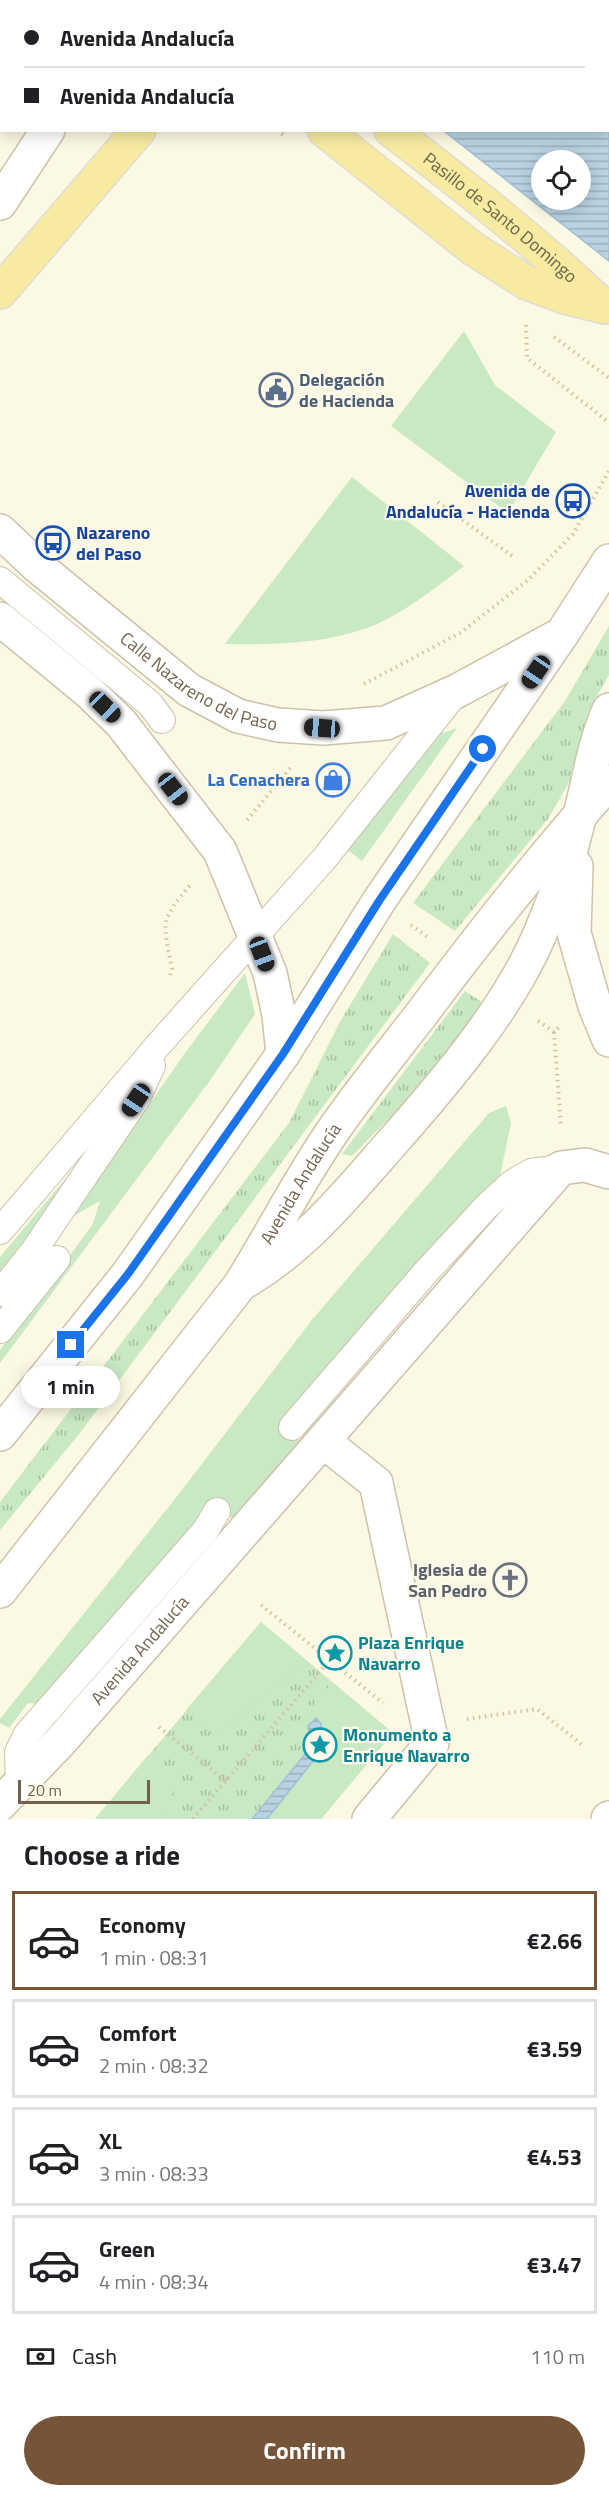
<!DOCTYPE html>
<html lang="en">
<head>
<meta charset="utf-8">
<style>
	body { margin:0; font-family:"Titillium Web",sans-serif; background:#f6f6f6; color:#202124; height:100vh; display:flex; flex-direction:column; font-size:22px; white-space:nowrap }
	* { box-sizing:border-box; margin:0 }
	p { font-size:20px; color:#757577 }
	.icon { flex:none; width:33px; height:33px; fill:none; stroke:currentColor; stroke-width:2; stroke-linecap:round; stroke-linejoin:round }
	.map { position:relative; height:1819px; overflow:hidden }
	.details { display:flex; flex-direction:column; background:#fff; flex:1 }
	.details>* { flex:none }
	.banner { position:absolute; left:0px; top:0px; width:609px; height:132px; box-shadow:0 3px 15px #0003; display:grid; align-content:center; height:132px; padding:0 24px; background:#fff }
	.fabs { position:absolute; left:531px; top:150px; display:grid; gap:12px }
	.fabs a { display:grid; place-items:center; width:60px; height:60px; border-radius:50%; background:#fff; box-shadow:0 3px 15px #0003; font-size:30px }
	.scale { position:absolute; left:18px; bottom:15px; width:132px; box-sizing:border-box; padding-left:6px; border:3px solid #72624b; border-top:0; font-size:16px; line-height:21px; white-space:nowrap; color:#72624b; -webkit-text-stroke:4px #fefbea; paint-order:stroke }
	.end { position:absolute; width:27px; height:27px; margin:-14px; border:8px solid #1a73e8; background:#fff; box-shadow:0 0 0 3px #fff }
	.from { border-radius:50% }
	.bubble { position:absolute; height:42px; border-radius:21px; background:#fff; box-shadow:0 3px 15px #0003; font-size:20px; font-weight:700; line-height:42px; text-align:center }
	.car { position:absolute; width:18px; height:36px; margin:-18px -9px; border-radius:8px; box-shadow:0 0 4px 2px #0007; background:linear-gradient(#222 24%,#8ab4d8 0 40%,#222 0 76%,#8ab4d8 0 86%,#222 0) }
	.banner b { display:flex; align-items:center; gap:21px; height:57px; font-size:22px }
	.banner b+b { border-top:2px solid #e0e0e0 }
	.banner i { width:15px; height:15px; background:#202124 }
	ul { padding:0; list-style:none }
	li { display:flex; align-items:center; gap:18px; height:99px; margin:0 12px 9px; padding:0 12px; border:3px solid #e0e0e0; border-radius:0px }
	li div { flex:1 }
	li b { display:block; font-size:22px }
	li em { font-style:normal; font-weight:700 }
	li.selected { border-color:#765437 }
	li>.icon { width:54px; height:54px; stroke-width:1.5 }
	h2 { padding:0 24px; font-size:27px; line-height:72px }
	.pay { display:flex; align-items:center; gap:15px; height:66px; padding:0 24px; font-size:22px }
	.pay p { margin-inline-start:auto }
	.button { display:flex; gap:12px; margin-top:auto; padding:12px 24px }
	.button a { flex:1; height:69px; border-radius:36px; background:#765437; color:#fff; font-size:24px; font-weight:700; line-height:69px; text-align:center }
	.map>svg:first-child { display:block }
</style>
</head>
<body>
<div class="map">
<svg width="609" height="1819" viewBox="0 0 609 1819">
	<defs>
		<pattern id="grass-tufts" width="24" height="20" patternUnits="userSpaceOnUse" patternTransform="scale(1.5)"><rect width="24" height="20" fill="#c9e8c4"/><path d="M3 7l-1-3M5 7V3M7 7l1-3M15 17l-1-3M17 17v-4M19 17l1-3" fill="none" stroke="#a8bfa1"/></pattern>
		<pattern id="water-rules" width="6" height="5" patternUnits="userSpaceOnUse" patternTransform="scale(1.5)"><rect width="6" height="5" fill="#bad3e3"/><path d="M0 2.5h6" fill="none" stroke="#9cafba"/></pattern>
	</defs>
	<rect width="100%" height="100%" fill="#fbf8e4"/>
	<!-- grass -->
	<g fill="url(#grass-tufts)">
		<path d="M609,626V675L588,712L572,777L548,819L455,931L413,903L565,701Z"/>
		<path d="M393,934L430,963L80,1433L0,1530V1502L289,1123L341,1020Z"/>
		<path d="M465,991L485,1004L428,1079L352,1156L342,1154Z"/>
		<path d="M261,1622L393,1733L321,1819H95Z"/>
	</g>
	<!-- garden -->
	<g fill="#c9e8c4">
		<path d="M464,331L495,385L556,432L508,513L391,426Z"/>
		<path d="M352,477L464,566C434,589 402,615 367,628C323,644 271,645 225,644Z"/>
		<path d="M457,728L362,861L346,849L439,734Z"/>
		<path d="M245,973L255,1014L211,1079L0,1363V1350L93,1224L100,1201L70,1218L185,1053Z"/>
		<path d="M506,1106L511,1123L499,1180L488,1186L447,1229L286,1413L299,1441L232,1518L205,1505L199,1517L40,1704L28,1703L9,1728L0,1723V1719L182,1490L311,1321L489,1113Z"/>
		<path d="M67,1177L26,1242L0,1273V1257Z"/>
		<path d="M261,1622L306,1660L217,1736L186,1710Z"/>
		<path d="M332,1683L393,1733L321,1819H267L325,1746L316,1718L308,1726L305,1715Z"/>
		<path d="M149,1754L182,1781L155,1819H95Z"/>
	</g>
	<!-- water -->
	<g fill="url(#water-rules)" stroke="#a1c0d5" stroke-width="1.5" fill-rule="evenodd">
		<path d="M269,0H609V261L444,131L608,130V2ZM542,160H580V200H542Z"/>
		<path d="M316,1718L321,1724L325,1746L267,1819H252L311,1747L308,1726Z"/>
	</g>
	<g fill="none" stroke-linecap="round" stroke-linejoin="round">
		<!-- primary-tunnel -->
		<path stroke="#d9d2be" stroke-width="33" stroke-dasharray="33 16" stroke-linecap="butt" d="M221,0L223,2"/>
		<!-- lane casing -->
		<g stroke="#ccc1ab" stroke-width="28">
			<g id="lane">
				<path d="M0,580L150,704L162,720"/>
				<path d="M0,1231L160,1043L324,859L457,691"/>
				<path d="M0,1293L33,1252L136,1100L152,1066"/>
				<path d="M0,1330L57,1259"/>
				<path d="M292,1427L426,1272L486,1207L512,1183L531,1172L561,1168"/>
				<path d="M19,1785L18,1752L27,1734L205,1531L217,1511"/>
			</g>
		</g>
		<!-- street casing -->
		<g stroke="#ccc1ab" stroke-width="36">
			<g id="street">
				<path d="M10,0V2"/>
				<path d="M0,29H2"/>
				<path id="s1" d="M0,531L36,565L189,690L238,716L278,725L323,728L386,723L457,691L562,634"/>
				<path d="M0,619L89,692L121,723L220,851L270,973L279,1015L283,1054"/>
				<path d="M323,1441L376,1483L432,1743L369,1819"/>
				<path id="s2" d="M0,1804L60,1742L561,1168L585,1165L609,1172"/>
			</g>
		</g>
		<!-- secondary casing -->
		<g stroke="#cfc3a9" stroke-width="36">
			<g id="secondary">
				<path d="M118,2L119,0"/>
				<path d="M0,203L48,130"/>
				<path d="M576,866L574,933L595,1006L609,1040"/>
				<path d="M248,1280C305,1245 346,1195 389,1146C442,1086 508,1009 539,936C556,897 570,856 580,815C589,780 594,744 609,710"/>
				<path d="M0,1434L128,1274L283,1054L379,901L562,634L609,561"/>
				<path id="s3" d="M0,1591L240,1285C273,1232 301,1176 337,1125C363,1088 392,1052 420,1016C480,936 542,857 609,782"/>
				<path d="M608,1819L609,1818"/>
			</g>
		</g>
		<!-- primary casing -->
		<g stroke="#e0dcd7" stroke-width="36">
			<g id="primary">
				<path d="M324,130L472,248L527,283L565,297L605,307"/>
				<path id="s4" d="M391,130C464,186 536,242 602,305"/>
				<path d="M0,292L139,130"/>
			</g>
		</g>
		<!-- path -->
		<g stroke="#d4c1a1" stroke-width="4" stroke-dasharray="1.5 4.5" stroke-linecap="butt">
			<path d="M277,130L286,137"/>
			<path d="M526,325L527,358L607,421"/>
			<path d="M554,337L609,378"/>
			<path d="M438,502L515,558"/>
			<path d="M364,684L460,633L528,580L573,534L609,471"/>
			<path d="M247,820L292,766"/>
			<path d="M411,925L429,938"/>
			<path d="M170,975L172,969C163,922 159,921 191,884"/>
			<path d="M538,1021L554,1032L560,1026"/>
			<path d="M554,1032L561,1127"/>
			<path d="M261,1605L383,1703"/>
			<path d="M467,1719L537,1709L585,1747"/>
			<path d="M159,1727L226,1781"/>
			<path d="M193,1819L330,1660"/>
		</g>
		<!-- lane -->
		<use href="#lane" stroke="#fff" stroke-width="26"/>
		<!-- street -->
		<use href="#street" stroke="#fff" stroke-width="33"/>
		<!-- secondary -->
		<use href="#secondary" stroke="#fff" stroke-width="33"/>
		<!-- primary -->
		<use href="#primary" stroke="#f6eba0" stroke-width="33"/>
	</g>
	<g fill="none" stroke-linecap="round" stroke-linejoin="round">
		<!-- route -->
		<path stroke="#1a73e8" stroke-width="8" d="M71,1345L128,1274L283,1054L379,901L483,749"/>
	</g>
	<!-- icons -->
	<defs>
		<g id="civic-ring" transform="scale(1.725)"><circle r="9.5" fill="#fefbea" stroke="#5c6f8a" stroke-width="1.5"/><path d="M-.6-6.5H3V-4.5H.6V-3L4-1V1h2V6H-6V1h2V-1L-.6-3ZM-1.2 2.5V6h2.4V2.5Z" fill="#5c6f8a"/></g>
		<g id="bus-ring" transform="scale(1.725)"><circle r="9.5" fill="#fefbea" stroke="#1a4fb4" stroke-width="1.5"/><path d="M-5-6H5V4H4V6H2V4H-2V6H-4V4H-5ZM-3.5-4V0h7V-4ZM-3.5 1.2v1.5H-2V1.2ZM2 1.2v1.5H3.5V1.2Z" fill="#1a4fb4"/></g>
		<g id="shop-ring" transform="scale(1.725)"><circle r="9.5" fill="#fefbea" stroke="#3f7fe0" stroke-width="1.5"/><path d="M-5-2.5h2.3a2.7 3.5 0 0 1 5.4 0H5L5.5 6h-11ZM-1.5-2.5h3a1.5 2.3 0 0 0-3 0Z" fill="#3f7fe0"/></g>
		<g id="church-ring" transform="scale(1.725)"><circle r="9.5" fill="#fefbea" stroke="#6b7280" stroke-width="1.5"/><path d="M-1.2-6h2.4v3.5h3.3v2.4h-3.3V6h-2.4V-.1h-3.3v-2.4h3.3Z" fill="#6b7280"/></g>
		<g id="sight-ring" transform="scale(1.725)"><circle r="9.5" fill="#fefbea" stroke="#0f9aa8" stroke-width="1.5"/><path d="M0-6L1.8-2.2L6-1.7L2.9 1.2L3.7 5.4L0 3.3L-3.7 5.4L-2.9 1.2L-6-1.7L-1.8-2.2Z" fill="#0f9aa8"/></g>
	</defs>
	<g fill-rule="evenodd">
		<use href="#civic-ring" x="276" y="390"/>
		<use href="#bus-ring" x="573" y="501"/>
		<use href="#bus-ring" x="53" y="543"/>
		<use href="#shop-ring" x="333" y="780"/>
		<use href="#church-ring" x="510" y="1580"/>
		<use href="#sight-ring" x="335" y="1653"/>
		<use href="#sight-ring" x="320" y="1745"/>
	</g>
	<g text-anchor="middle" stroke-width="4.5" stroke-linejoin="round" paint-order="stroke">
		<!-- street labels -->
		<g font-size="18" fill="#72624b" stroke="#fefbea">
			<text dy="6" stroke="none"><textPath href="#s4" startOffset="140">Pasillo de Santo Domingo</textPath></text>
			<text dy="6" stroke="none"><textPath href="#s1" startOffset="252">Calle Nazareno del Paso</textPath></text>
			<text dy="6" stroke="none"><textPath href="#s3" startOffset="507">Avenida Andalucía</textPath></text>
			<text dy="6" stroke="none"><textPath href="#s2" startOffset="208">Avenida Andalucía</textPath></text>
		</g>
		<!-- service labels -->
		<g font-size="18" font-weight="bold" fill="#4e5e75" stroke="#fefbea" text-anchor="start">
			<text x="299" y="386">Delegación<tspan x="299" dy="21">de Hacienda</tspan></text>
		</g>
		<!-- transit labels -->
		<g font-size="18" font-weight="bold" fill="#164399" stroke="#fefbea" text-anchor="end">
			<text x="550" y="497">Avenida de<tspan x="550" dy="21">Andalucía - Hacienda</tspan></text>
			<text x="76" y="539" text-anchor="start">Nazareno<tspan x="76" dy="21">del Paso</tspan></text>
		</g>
		<!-- shop labels -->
		<g font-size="18" font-weight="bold" fill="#366cbe" stroke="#fefbea" text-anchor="end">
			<text x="310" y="786">La Cenachera</text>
		</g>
		<!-- worship labels -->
		<g font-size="18" font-weight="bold" fill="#5b616d" stroke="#fefbea" text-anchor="end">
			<text x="487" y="1576">Iglesia de<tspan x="487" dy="21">San Pedro</tspan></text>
		</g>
		<!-- culture labels -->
		<g font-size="18" font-weight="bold" fill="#0d838f" stroke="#fefbea" text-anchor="start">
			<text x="358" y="1649">Plaza Enrique<tspan x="358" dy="21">Navarro</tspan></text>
			<text x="343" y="1741">Monumento a<tspan x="343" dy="21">Enrique Navarro</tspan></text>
		</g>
	</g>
</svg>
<div class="fabs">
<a><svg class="icon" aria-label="locate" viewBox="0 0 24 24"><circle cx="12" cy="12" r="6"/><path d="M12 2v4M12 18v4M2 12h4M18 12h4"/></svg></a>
</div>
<div class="scale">20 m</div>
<i class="end from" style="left:483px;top:749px"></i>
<i class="end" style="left:71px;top:1345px"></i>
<div class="bubble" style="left:21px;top:1366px;width:99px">1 min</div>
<i class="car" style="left:536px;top:672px;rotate:214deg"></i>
<i class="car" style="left:105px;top:707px;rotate:134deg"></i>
<i class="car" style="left:322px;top:728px;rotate:274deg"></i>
<i class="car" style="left:173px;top:789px;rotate:142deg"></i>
<i class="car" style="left:262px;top:954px;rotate:159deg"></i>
<i class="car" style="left:136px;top:1100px;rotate:214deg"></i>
<div class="banner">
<b><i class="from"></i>Avenida Andalucía</b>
<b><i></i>Avenida Andalucía</b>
</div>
</div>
<section class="details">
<h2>Choose a ride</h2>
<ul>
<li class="selected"><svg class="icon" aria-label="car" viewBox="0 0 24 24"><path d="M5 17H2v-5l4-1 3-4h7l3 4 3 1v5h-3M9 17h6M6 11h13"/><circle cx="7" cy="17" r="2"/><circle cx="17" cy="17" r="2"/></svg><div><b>Economy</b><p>1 min · 08:31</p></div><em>€2.66</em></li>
<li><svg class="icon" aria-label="car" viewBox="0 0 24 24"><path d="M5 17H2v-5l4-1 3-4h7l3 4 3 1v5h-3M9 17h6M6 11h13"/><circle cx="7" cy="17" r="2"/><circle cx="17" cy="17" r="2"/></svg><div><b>Comfort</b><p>2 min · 08:32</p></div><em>€3.59</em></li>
<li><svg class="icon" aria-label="car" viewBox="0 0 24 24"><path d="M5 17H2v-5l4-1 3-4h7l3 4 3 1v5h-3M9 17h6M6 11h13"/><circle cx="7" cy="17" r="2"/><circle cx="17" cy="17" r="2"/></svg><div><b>XL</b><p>3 min · 08:33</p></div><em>€4.53</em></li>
<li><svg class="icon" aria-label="car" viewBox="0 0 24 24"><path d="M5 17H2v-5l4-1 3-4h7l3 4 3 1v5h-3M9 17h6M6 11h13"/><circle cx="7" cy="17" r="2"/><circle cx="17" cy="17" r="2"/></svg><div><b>Green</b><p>4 min · 08:34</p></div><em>€3.47</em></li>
</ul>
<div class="pay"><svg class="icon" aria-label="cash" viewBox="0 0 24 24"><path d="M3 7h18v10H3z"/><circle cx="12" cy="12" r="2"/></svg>Cash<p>110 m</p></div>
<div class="button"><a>Confirm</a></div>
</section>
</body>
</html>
